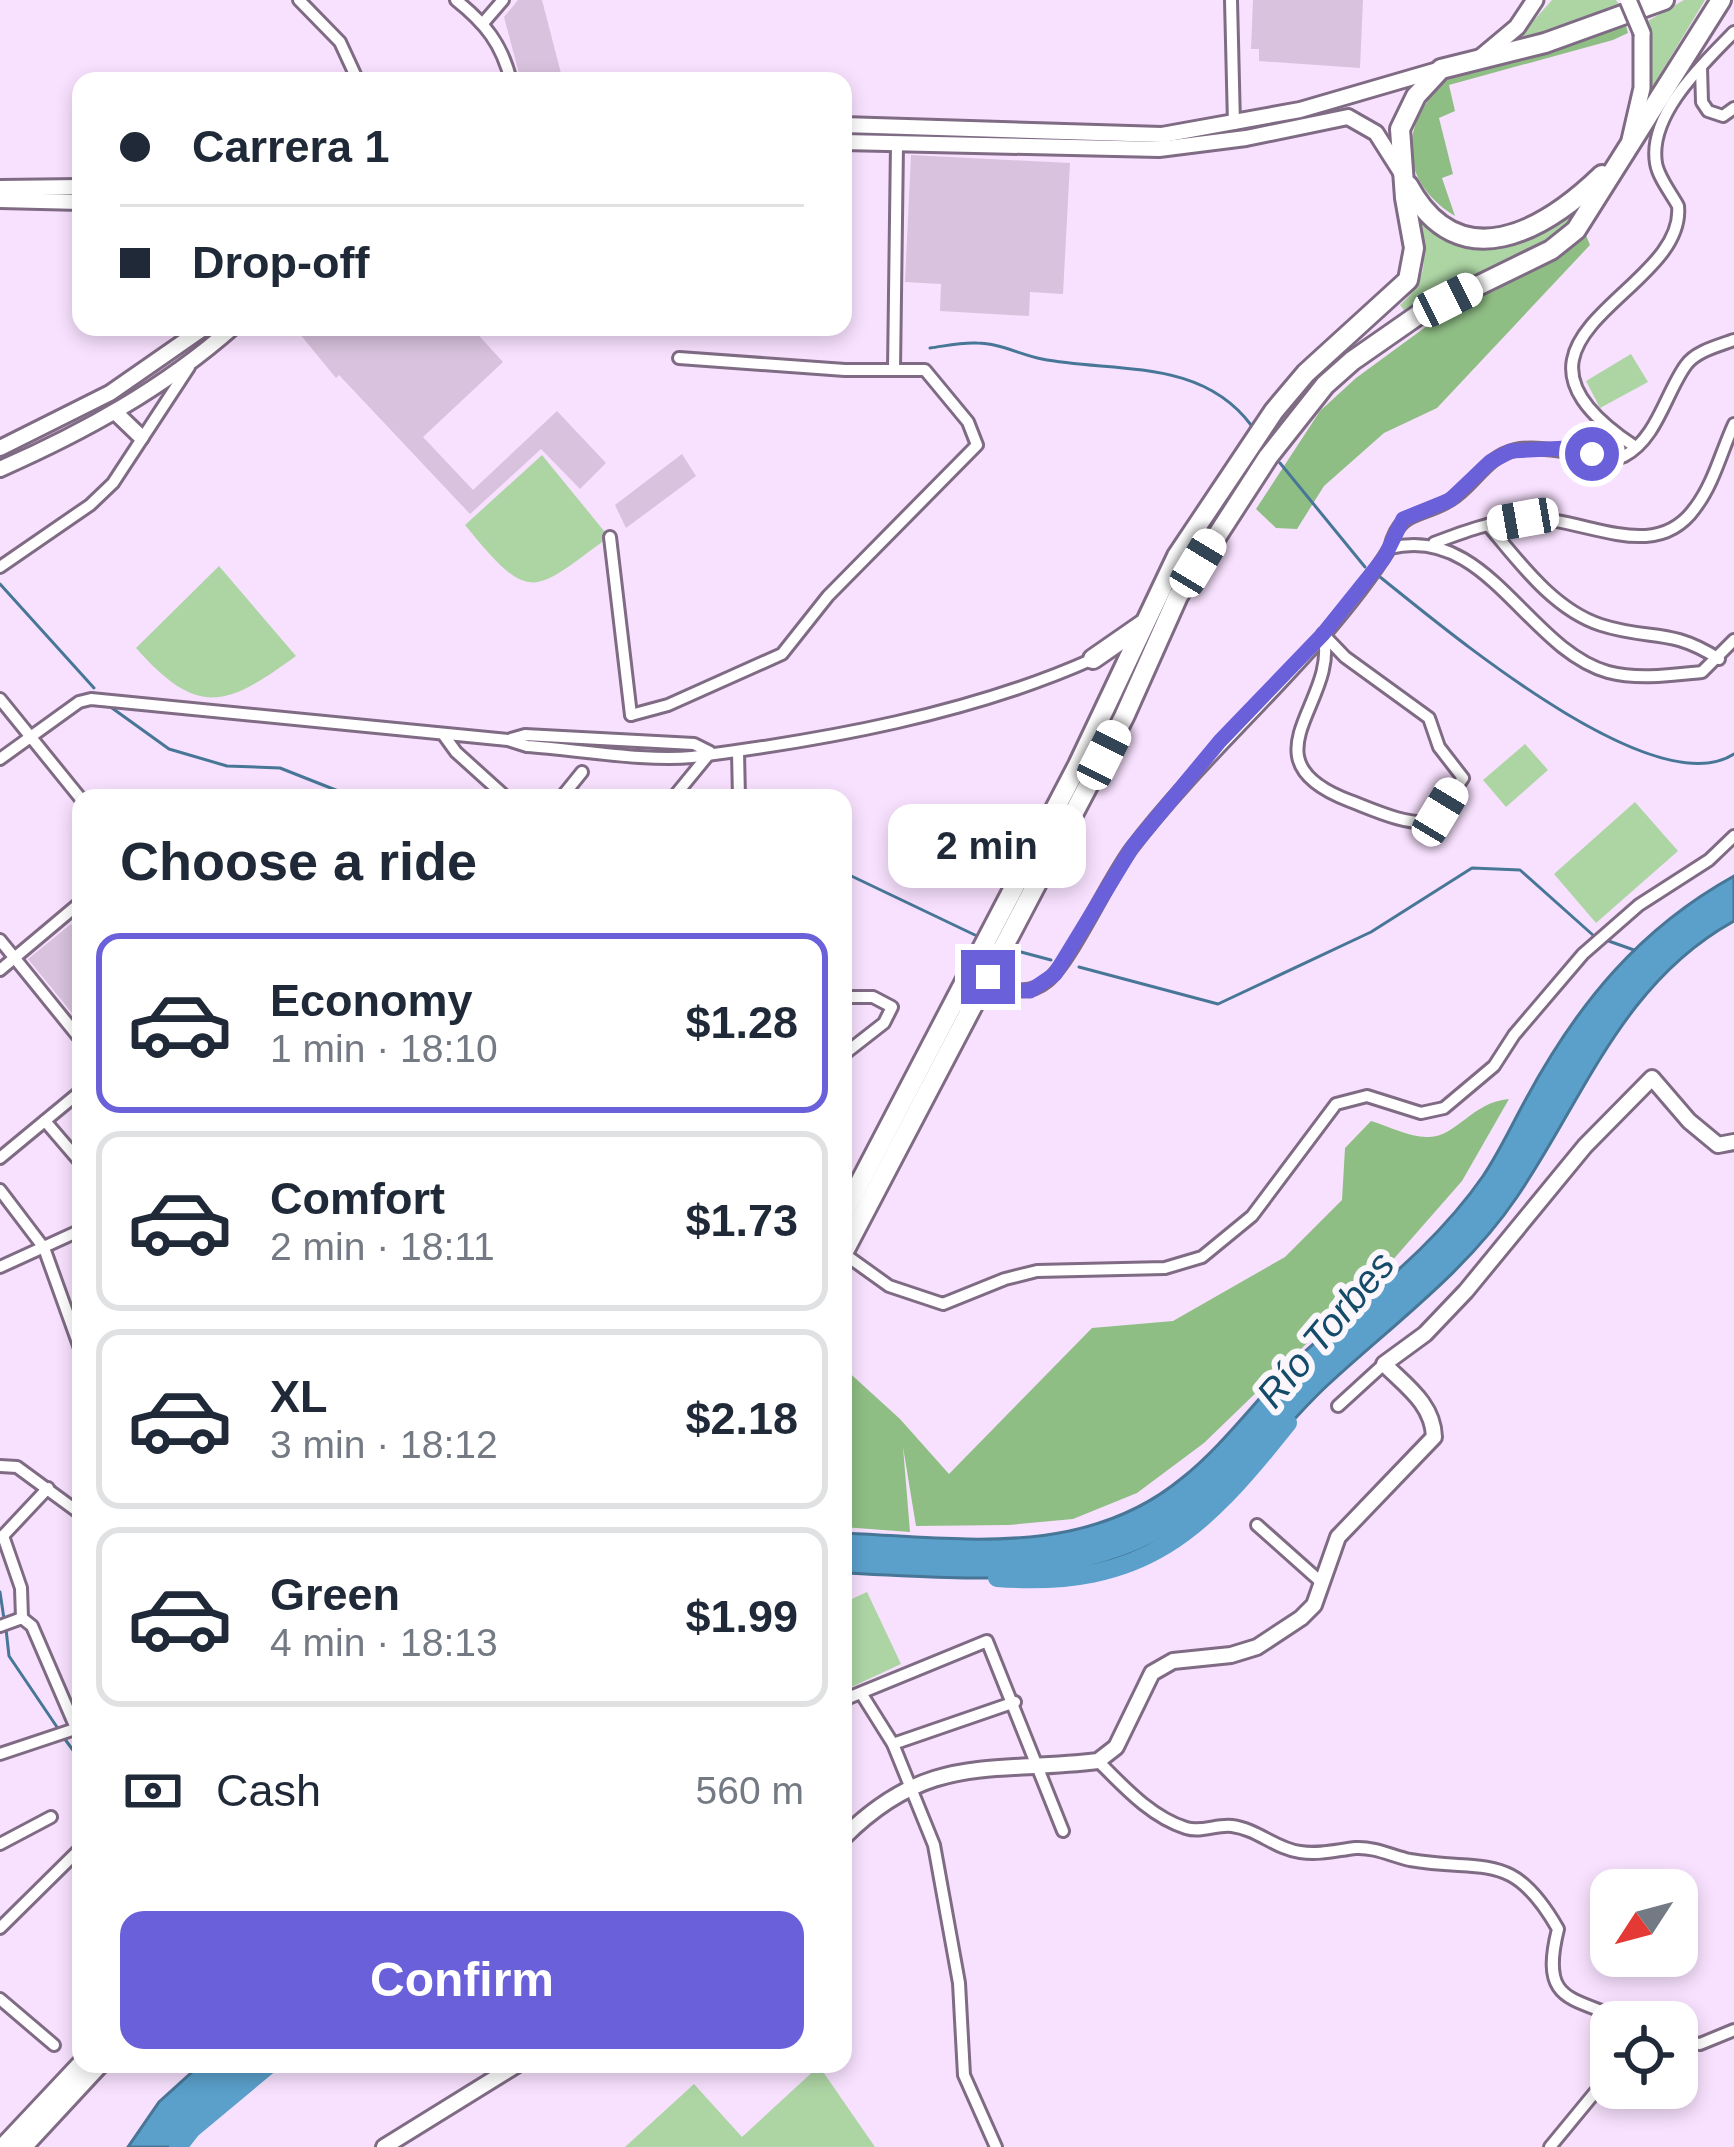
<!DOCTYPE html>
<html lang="en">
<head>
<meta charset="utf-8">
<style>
	body { margin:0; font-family:Arial,sans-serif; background:#f2f2f3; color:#1f2937; height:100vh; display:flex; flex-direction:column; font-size:45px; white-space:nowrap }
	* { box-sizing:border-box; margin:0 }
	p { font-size:39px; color:#747a83 }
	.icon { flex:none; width:66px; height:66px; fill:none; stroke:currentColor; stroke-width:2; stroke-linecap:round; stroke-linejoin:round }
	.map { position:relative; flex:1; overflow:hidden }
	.side { position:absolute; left:72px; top:789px; width:780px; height:1284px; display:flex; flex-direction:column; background:#fff; border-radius:24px; box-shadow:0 6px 18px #0003 }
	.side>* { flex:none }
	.guide { position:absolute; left:72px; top:72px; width:780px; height:264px; border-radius:24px; box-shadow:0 6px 18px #0003; display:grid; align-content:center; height:264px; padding:0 48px; background:#fff }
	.needle { width:78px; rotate:234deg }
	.fabs { position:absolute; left:1590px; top:1869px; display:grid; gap:24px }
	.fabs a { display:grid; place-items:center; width:108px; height:108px; border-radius:24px; background:#fff; box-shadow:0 6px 18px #0003; font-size:60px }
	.end { position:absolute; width:54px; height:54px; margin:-27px; border:15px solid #6a60d9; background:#fff; box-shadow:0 0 0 6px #fff }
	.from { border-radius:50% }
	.bubble { position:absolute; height:84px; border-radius:24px; background:#fff; box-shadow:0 6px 18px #0003; font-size:39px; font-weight:700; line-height:84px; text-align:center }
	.car { position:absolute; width:36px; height:72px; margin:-36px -18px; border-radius:15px; box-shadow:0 0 9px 3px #0007; background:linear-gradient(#fff 24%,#345 0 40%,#fff 0 76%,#345 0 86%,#fff 0) }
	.guide b { display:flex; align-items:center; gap:42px; height:114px; font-size:45px }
	.guide b+b { border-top:3px solid #e0e1e3 }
	.guide i { width:30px; height:30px; background:#1f2937 }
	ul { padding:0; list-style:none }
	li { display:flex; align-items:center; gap:36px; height:180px; margin:0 24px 18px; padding:0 24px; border:6px solid #e0e1e3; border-radius:24px }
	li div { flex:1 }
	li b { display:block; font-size:45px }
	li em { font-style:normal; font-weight:700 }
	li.on { border-color:#6a60d9 }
	li>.icon { width:108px; height:108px; stroke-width:1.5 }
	h2 { padding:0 48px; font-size:54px; line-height:144px }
	.pay { display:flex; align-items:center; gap:30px; height:132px; padding:0 48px; font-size:45px }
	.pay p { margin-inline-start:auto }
	.button { display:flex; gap:24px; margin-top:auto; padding:24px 48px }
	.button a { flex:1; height:138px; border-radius:24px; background:#6a60d9; color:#fff; font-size:48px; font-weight:700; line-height:138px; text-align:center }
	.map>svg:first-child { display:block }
</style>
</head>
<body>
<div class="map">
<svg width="1734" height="2147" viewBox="0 0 1734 2147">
	<rect width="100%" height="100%" fill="#f8e1fe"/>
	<!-- green -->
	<g fill="#add5a4">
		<path d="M1552,0H1616L1622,9L1512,45Z"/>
		<path d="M1684,0H1705L1641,106L1650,63L1646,22Z"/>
		<path d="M1587,206L1541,246L1404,310L1400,305C1432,277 1425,255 1416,217C1478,269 1527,247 1587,206Z"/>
		<path d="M1631,354L1648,382L1600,408L1586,381Z"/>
		<path d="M542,455L609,537C532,593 531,606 465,525Z"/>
		<path d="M219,566L296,656C226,707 198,718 136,648Z"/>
		<path d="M1525,744L1548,770L1506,807L1483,780Z"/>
		<path d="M1635,802L1678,851L1596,923L1554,874Z"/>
		<path d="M867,1592L901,1664L843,1691V1603Z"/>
		<path d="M819,2066L875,2147H625L694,2084L742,2137Z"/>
	</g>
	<!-- forest -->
	<g fill="#8fbe84">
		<path d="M1625,22L1628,33L1613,40L1449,85L1455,111L1439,118L1453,174L1442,178L1455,216C1394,179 1400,116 1454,74Z"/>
		<path d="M1585,233L1590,245L1437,408L1384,433L1324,486L1297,529L1276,528L1256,509L1320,411L1356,378L1442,315L1540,267Z"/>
		<path d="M1509,1099L1462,1181L1391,1262L1204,1443L1137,1493L1073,1519L1009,1525L916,1526L903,1447L910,1532L843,1527V1367L900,1419L949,1474L1092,1328L1173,1321L1285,1257L1342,1200L1345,1148L1371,1121C1388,1126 1411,1138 1429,1137C1456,1137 1472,1102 1509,1099Z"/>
	</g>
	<!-- water -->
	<g fill="#5aa0cb" stroke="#477697" stroke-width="3">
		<path d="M1734,876V921C1622,983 1585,1097 1517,1197C1467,1271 1395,1323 1330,1383C1287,1422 1254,1471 1209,1507C1103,1597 972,1578 843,1573V1533C961,1538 1084,1559 1182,1478C1227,1442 1260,1393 1302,1354C1365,1297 1434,1247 1483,1176C1500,1151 1512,1124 1527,1097C1578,1003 1640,928 1734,876Z"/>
		<path d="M201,2064H292C243,2078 205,2107 175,2147H128L159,2102Z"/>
	</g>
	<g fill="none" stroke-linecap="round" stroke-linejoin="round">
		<!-- stream -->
		<g stroke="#477697" stroke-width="3">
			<path d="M930,348C945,346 962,342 977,343C999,343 1021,355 1042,359C1113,373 1200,357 1251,425"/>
			<path d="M1280,463L1365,567"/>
			<path d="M1380,577C1443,627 1653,806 1734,754"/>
			<path d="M0,584L94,688"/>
			<path d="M112,708L169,749L227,766L280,768L356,798"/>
			<path d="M686,798L728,797"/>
			<path d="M843,872L977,936"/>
			<path d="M1603,939L1634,950"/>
			<path d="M1021,952L1051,960"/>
			<path d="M1079,967L1218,1004L1371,932L1472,868L1520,870L1594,936"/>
			<path d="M0,1592L4,1619"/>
			<path d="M6,1629L9,1656L59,1730"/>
			<path d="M64,1738L81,1761"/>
		</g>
		<!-- river -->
		<g stroke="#5aa0cb" stroke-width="18">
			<path d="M997,1578C1145,1589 1202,1531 1288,1423"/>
			<path d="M178,2147L192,2129L270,2064"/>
		</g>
	</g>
	<!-- building -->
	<g fill="#d8c2dd">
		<path d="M518,0H542L563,81H521L504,17Z"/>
		<path d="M1253,0H1363L1360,68L1259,61V49H1251Z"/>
		<path d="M911,155L1070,163L1063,294L1030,292L1029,316L940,311L941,284L905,282Z"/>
		<path d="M294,327H471L503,362L423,437L473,490L557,411L606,463L580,489L541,449L470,514L339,375L336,378Z"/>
		<path d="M682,454L696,476L626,528L615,505Z"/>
		<path d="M71,924L81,936V1024L28,959Z"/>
	</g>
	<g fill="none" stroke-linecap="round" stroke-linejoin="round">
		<!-- minor casing -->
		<g stroke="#7f6b84" stroke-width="16">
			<g id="minor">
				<path d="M299,0L340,42L358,81"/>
				<path d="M456,0C485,23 502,44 511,81"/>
				<path d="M1231,0L1234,124"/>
				<path d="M484,22L503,0"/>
				<path d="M1701,68L1702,102L1708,111L1723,116L1734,108"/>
				<path d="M894,370L897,144"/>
				<path d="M1634,446C1469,337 1687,294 1678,206C1671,193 1658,177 1656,163C1648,114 1704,63 1734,32"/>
				<path d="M1488,525C1519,562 1554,610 1601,625C1651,641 1669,627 1719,659"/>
				<path d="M610,537L631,715"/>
				<path d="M1434,543C1463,532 1492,521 1523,519C1582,514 1653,567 1695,508C1714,483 1721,452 1734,424"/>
				<path d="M1390,548C1399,509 1421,518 1450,500C1475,485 1485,457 1515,450C1545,443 1610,463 1624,456C1657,439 1666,392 1686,365C1696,351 1718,346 1734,340"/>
				<path d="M0,567L90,505L113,483L189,367"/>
				<path d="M1323,634L1345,657L1429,718L1439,747L1463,778L1433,822C1405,825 1376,811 1350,801C1239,759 1341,702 1323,634Z"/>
				<path d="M0,699L81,799"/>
				<path d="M631,715L668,705L782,654L828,596L977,445L968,422L925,370H845L679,358"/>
				<path d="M443,734L456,752L507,798"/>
				<path d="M511,739L525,735L694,744L710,752"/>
				<path d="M738,752L739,798"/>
				<path d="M0,759L79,702L91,699L508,740L527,746C575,749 647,762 692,757C825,740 970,714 1093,659"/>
				<path d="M561,798L582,772"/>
				<path d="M673,798L709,754"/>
				<path d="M0,940L81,1040"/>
				<path d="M0,970L81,902"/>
				<path d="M988,977C1008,989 1026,998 1047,981C1071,962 1107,881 1131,849C1210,745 1322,656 1390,548C1487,524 1527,649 1608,672C1638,680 1672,675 1702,672L1734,640"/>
				<path d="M843,997H873L892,1007L884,1023L843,1055"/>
				<path d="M45,1121L81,1163"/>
				<path d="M0,1158L81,1091"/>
				<path d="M0,1190L44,1248L81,1351"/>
				<path d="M843,1253L889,1286L943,1304L1005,1279L1037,1271L1165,1268L1202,1257L1252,1216L1336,1104L1367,1096L1421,1113L1444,1108L1494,1066L1514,1035L1583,954L1639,905L1709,860L1734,836"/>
				<path d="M0,1267L81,1230"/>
				<path d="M1338,1406L1384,1364"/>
				<path d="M0,1466L17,1467L81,1514"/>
				<path d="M1257,1525L1321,1582"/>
				<path d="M3,1536L21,1588L22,1618"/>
				<path d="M1,1538L48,1488"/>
				<path d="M22,1618L32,1626L76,1728"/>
				<path d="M0,1626L22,1618"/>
				<path d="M861,1693L893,1744L934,1845L959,1983L964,2075L996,2147"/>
				<path d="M843,1700L987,1641L1063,1831"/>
				<path d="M893,1744L1015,1702"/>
				<path d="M0,1754L78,1728"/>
				<path d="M1098,1761C1124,1787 1151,1817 1186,1828C1201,1833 1217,1824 1232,1826C1257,1829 1276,1849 1300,1852C1320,1855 1337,1850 1356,1848C1375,1847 1392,1856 1410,1860C1486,1873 1512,1849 1558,1929C1539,2005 1573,1996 1628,2022"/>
				<path d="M0,1844L51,1817"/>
				<path d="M0,1928L81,1848"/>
				<path d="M0,1999L54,2045"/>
				<path d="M1677,2042L1700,2044L1734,2030"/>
				<path d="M1550,2147L1611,2073"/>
			</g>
		</g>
		<!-- tertiary casing -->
		<g stroke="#7f6b84" stroke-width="20">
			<g id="tertiary">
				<path d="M843,125L1162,135L1300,110L1441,69"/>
				<path d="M843,142L1159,149L1246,138L1348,117L1376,133L1402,174"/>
				<path d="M0,188L81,187"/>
				<path d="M0,200L81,202"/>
				<path d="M115,412L141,437"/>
				<path d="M0,448L110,393L205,327"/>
				<path d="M0,469C84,432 164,388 233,327"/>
				<path d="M843,1838C929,1752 990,1774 1098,1761L1116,1747L1152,1673L1173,1661L1231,1655L1257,1647L1301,1618L1314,1605L1338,1537L1434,1437C1433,1404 1406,1386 1384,1364L1425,1334L1466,1291L1585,1146L1652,1078L1689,1121L1718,1145L1734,1142"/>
				<path d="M384,2147L518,2064"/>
			</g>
		</g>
		<!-- secondary casing -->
		<g stroke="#7f6b84" stroke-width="21">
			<g id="secondary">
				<path d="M1480,58L1517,27L1535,0"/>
				<path d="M1630,140L1642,88V33"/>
			</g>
		</g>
		<!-- trunk casing -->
		<g stroke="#7f6b84" stroke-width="24">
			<g id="trunk">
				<path d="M1408,185C1459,280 1544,231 1602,175"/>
				<path d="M1093,659L1142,625"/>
				<path d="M843,1215L1078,765L1177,556L1274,411L1306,373L1408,280L1414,248L1405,198L1400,129L1416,96L1441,69L1545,43L1664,0"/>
				<path d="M843,1253L1124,717L1178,596L1268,457L1325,385L1352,361L1418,315L1551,250L1576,230L1721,0"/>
				<path d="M4,2147L82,2064"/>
				<path d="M22,2147L99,2064"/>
			</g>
		</g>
		<!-- minor -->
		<use href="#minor" stroke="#fff" stroke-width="10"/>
		<!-- tertiary -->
		<use href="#tertiary" stroke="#fff" stroke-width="14"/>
		<!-- secondary -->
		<use href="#secondary" stroke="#fff" stroke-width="15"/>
		<!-- trunk -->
		<use href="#trunk" stroke="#fff" stroke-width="18"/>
		<!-- secondary-bridge casing -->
		<g stroke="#7f6b84" stroke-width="21" stroke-linecap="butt">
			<path id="secondary-bridge" d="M1628,0L1642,33"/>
		</g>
		<!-- secondary-bridge -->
		<use href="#secondary-bridge" stroke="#fff" stroke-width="15"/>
	</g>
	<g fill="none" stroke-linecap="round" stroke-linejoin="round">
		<!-- route -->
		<path stroke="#6a60d9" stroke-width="15" d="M988,977L1010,990L1030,991L1055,974L1133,846L1220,741L1323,634L1384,558L1403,519L1450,500L1490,462L1511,451L1567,448L1592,454"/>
	</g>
	<g text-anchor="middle" stroke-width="12" stroke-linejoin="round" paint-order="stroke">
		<!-- water labels -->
		<g font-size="39" font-style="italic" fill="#134b68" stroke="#faf6fc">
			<text transform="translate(1325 1329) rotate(-50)" y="14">Río Torbes</text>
		</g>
	</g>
</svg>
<div class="fabs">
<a><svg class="needle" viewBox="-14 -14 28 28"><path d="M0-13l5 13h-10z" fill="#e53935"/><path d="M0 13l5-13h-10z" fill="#747a83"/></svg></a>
<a><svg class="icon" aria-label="locate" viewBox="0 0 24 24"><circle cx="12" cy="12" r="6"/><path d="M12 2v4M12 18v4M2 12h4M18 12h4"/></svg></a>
</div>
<i class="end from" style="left:1592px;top:454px"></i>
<i class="end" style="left:988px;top:977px"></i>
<div class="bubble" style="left:888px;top:804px;width:198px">2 min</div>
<i class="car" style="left:1448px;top:300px;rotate:63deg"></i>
<i class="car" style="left:1523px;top:519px;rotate:260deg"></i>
<i class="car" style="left:1198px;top:563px;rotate:31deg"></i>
<i class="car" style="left:1104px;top:755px;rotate:27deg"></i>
<i class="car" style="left:1440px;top:812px;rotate:31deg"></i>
<div class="guide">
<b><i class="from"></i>Carrera 1</b>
<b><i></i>Drop-off</b>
</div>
<section class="side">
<h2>Choose a ride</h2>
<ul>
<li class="on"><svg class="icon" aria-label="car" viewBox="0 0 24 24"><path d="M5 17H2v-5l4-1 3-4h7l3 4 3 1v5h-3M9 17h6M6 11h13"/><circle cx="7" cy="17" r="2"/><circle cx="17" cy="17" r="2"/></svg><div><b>Economy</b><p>1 min · 18:10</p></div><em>$1.28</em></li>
<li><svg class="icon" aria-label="car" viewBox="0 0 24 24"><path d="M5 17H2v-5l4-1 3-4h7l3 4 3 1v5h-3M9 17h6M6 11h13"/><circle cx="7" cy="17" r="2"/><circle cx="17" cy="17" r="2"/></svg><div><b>Comfort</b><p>2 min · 18:11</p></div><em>$1.73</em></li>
<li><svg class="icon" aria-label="car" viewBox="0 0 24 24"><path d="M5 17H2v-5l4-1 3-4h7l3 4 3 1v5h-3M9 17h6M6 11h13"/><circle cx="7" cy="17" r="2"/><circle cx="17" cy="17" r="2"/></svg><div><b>XL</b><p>3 min · 18:12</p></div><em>$2.18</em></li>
<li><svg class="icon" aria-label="car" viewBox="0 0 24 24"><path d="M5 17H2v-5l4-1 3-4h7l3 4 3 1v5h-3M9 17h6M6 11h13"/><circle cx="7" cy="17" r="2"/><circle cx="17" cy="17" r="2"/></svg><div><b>Green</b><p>4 min · 18:13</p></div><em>$1.99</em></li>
</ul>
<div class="pay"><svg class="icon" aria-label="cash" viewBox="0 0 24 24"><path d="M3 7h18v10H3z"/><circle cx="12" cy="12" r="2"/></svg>Cash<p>560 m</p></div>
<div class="button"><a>Confirm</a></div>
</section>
</div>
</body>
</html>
